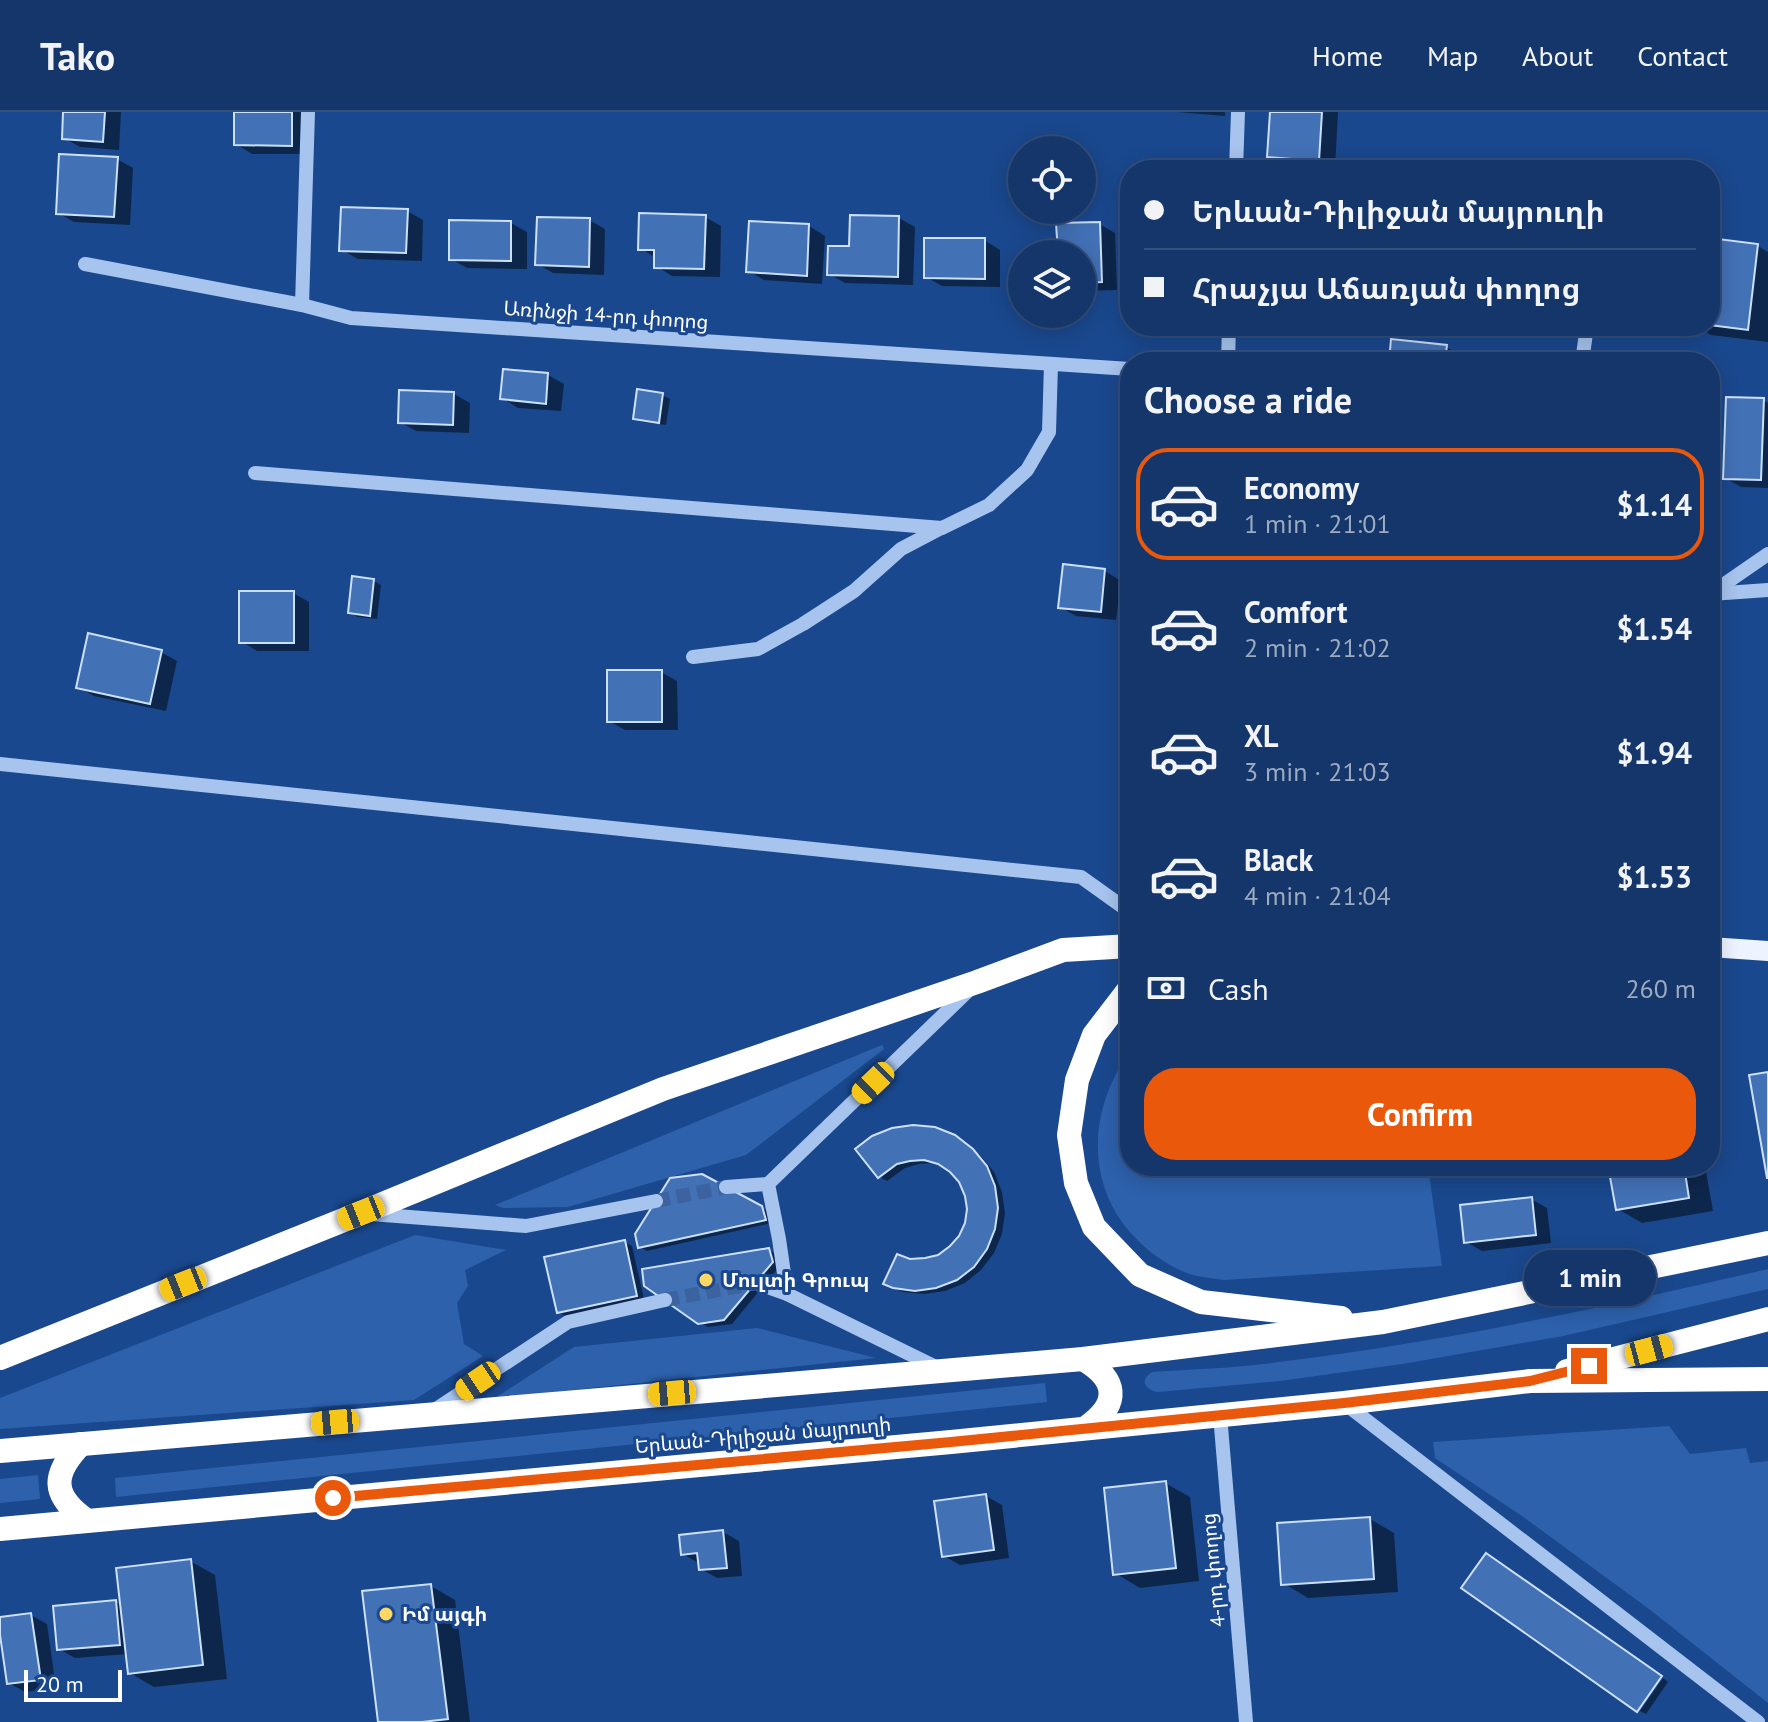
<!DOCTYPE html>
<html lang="en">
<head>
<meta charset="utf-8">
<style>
	body { margin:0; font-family:"PT Sans","Noto Sans Armenian",sans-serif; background:#1d3e70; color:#f1f3f6; height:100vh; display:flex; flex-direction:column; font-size:30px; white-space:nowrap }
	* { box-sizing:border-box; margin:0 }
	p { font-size:26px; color:#9dabc1 }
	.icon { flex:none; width:44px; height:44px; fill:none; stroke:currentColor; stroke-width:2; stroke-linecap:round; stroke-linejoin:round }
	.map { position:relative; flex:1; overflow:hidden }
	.panel { position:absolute; left:1120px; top:240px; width:600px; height:824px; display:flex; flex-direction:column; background:#14366a; border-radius:32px; box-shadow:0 4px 20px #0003,0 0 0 2px #33507e }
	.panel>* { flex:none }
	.hud { position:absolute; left:1120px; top:48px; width:600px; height:176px; border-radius:32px; box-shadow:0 4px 20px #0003,0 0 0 2px #33507e; display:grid; align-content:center; height:176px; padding:0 24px; background:#14366a }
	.tools { position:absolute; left:1008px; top:24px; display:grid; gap:16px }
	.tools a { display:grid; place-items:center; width:88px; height:88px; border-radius:50%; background:#14366a; box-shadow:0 4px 20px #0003,0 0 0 2px #33507e; font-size:40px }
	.scale { position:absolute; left:24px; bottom:20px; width:98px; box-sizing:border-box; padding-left:8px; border:4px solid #fff; border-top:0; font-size:22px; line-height:28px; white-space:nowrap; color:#fff; -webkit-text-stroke:6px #1a488e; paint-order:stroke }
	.end { position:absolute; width:36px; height:36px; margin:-18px; border:10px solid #ea580c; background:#fff; box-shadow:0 0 0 4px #fff }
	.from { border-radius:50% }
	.bubble { position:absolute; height:56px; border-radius:28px; background:#14366a; box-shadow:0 4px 20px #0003,0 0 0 2px #33507e; font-size:26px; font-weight:700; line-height:56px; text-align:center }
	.car { position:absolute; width:24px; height:48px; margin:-24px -12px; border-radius:10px; box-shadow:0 0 6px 2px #0007; background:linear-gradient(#f5c518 24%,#345 0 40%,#f5c518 0 76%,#345 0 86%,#f5c518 0) }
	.hud b { display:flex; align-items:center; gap:28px; height:76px; font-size:30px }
	.hud b+b { border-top:2px solid #33507e }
	.hud i { width:20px; height:20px; background:#f1f3f6 }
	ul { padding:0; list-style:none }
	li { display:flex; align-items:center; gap:24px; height:112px; margin:0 16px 12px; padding:0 8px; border:4px solid transparent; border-radius:32px }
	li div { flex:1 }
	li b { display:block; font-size:30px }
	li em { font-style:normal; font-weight:700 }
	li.selected { border-color:#ea580c }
	li>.icon { width:72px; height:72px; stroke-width:1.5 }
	h2 { padding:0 24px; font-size:36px; line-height:96px }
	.pay { display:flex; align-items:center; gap:20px; height:88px; padding:0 24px; font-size:30px }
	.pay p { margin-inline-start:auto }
	.action { display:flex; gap:16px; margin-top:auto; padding:16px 24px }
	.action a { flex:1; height:92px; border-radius:32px; background:#ea580c; color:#fff; font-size:32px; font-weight:700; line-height:92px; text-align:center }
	header { display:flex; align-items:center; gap:48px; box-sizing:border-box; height:112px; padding:0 40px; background:#14366a; border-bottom:2px solid #33507e }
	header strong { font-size:38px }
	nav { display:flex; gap:44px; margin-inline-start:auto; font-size:28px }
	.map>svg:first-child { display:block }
</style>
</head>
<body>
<header>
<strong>Tako</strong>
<nav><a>Home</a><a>Map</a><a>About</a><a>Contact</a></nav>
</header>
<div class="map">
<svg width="1768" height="1610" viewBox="0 0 1768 1610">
	<rect width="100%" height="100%" fill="#1a488e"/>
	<!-- green -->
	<g fill="#2d61ac">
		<path d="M882,933L884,937L746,1043L568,1095L503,1096L495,1093Z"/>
		<path d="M1130,939V1054H1428L1442,1154L1224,1168C1210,1166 1195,1165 1182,1159C1159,1149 1139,1132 1124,1113C1084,1059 1093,991 1130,939Z"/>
		<path d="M415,1123L506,1138L465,1158L468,1174L457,1191L464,1232L483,1244L414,1288L0,1317V1286Z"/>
		<path d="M1768,1157V1177L1563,1224L1402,1252L1280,1269L1158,1280C1145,1278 1139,1268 1152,1260C1194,1257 1237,1256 1279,1250C1444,1230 1606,1195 1768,1157Z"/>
		<path d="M757,1216L876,1246L495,1286L574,1235Z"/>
		<path d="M1045,1271L1047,1290L116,1385L115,1366Z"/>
		<path d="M1669,1314L1690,1342L1746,1336L1750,1351L1768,1349V1591L1649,1497L1522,1404L1435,1346L1433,1330Z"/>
		<path d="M38,1363L40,1387L0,1391V1367Z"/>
	</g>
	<!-- shadow -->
	<g fill="#0007">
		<path d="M65,0H121L119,38L80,35L64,26Z"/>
		<path d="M236,0H308L307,42H252L236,32Z"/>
		<path d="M1177,0H1225V4Z"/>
		<path d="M1272,0H1338L1335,57L1286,54L1270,44Z"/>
		<path d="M117,47L133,56L130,113L74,110L58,101Z"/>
		<path d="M407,99L423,108L422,149L358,147L342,138Z"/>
		<path d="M705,105L721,114L720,165L672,164L656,154V146L640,136Z"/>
		<path d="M899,106L915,115L913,173L845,171L829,162L851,136Z"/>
		<path d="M589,108L605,117L604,163L553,161L537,152Z"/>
		<path d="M511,111L527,120V157L467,156L451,147Z"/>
		<path d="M1099,112L1115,121L1117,178L1082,179V142H1060Z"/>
		<path d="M809,114L825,124L822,172L764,168L748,159Z"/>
		<path d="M984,128L1000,138V175L942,174L926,165Z"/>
		<path d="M1710,128L1758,134L1768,140V230L1711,223L1695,214H1710Z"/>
		<path d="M1446,235L1462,244V250H1391Z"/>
		<path d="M548,263L564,272L561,299L518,296L502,286Z"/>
		<path d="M454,282L470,291L469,321L416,319L400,310Z"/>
		<path d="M662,283L670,287L666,313L642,310L635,306Z"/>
		<path d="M1763,288L1768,291V376L1741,375L1725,366Z"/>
		<path d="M1105,459L1121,469L1116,508L1076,504L1060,495Z"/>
		<path d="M374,469L381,473L377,507L357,505L350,500Z"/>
		<path d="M293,481L309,490V539H257L241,529Z"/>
		<path d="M161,540L177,549L166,599L94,584L78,575Z"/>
		<path d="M661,560L677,569L678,618H625L609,609Z"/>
		<path d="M963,1030L980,1043L994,1060L1002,1080L1005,1101L1002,1122L994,1141L981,1158L965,1171L945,1179L924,1182L903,1180L892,1176L939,1144L961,1125L969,1097L967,1083L961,1069L945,1055L933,1051L919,1052L905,1056L887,1069L880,1065L857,1037Z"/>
		<path d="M1610,1054H1705L1713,1099L1642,1111L1618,1097Z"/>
		<path d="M702,1064L769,1100L772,1111L647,1139L640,1135Z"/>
		<path d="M1531,1087L1547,1096L1551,1131L1482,1139L1466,1130Z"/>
		<path d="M625,1130L632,1134L644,1187L566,1204L558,1200Z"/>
		<path d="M768,1138L776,1142L779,1155L732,1212L708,1215L700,1210Z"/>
		<path d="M1165,1371L1190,1385L1199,1469L1140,1476L1115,1461Z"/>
		<path d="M986,1384L1002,1393L1009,1446L960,1453L944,1444Z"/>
		<path d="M1370,1407L1394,1421L1398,1480L1308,1486L1283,1471Z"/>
		<path d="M723,1420L739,1429L742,1464L717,1466L701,1457L700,1452L683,1442Z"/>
		<path d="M190,1449L215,1463L227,1567L154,1575L130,1561L128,1542L75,1546L59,1537L116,1490L122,1494Z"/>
		<path d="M431,1474L455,1488L470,1610H380Z"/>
		<path d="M31,1503L47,1512L56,1576L25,1580L9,1571L0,1507Z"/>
		<path d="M1663,1566L1668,1570L1646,1602L1640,1599Z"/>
	</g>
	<!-- building -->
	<g fill="#4371b6" stroke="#cde0fa" stroke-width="2">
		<path d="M63,0H105L103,30L62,27Z"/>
		<path d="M234,0H292V34L234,33Z"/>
		<path d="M1270,0H1322L1319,49L1267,45Z"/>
		<path d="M59,42L118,45L114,105L56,102Z"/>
		<path d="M341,95L408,97L406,141L339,139Z"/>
		<path d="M639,101L706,103L704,157L654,156V138H638Z"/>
		<path d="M850,103L899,104L898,165L827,163L828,134H849Z"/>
		<path d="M537,105L590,106L589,155L535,153Z"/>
		<path d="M449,108L511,109V149L449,148Z"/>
		<path d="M749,109L809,112L807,164L746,160Z"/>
		<path d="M1100,110L1102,170L1082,171V142H1058L1056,111Z"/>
		<path d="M924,126H985V167L924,166Z"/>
		<path d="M1710,126L1758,132L1748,218L1710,213Z"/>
		<path d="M1391,227L1447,233L1445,250H1389Z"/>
		<path d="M503,257L548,261L546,292L500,287Z"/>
		<path d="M637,277L663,281L659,311L633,307Z"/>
		<path d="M399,278L454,280L453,313L398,311Z"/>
		<path d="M1726,285L1764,286L1761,368L1723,367Z"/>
		<path d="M1063,452L1105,457L1101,500L1058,496Z"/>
		<path d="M352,464L374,467L370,504L348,501Z"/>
		<rect x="239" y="479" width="55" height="52"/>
		<path d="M88,521L162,538L150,592L76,576Z"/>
		<rect x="607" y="558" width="55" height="52"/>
		<path d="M1768,960V1066H1767L1749,963Z"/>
		<path d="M913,1013L935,1015L955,1023L973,1037L987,1054L995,1074L998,1096L995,1117L987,1137L974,1155L957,1168L936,1176L915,1179L893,1176L883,1172L897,1142L910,1147L925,1146L938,1143L950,1134L959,1124L965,1111L967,1097L965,1084L959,1070L950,1060L938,1052L924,1048L910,1049L897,1052L878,1066L855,1037L872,1024L892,1016Z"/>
		<path d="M1608,1054H1684L1689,1086L1616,1098Z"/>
		<path d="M702,1062L762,1094L766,1108L638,1136L635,1122L670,1066Z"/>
		<path d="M1532,1085L1536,1123L1464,1131L1460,1093Z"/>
		<path d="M625,1128L637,1184L557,1201L544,1145Z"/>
		<path d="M769,1136L773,1150L724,1208L698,1212L644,1174L642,1157Z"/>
		<path d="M1166,1369L1176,1456L1113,1463L1104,1376Z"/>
		<path d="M986,1382L994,1438L942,1445L934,1389Z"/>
		<path d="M1370,1405L1374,1467L1281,1473L1277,1411Z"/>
		<path d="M723,1418L727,1456L699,1458L697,1441L681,1443L679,1423Z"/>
		<path d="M1486,1441L1662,1564L1637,1600L1461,1476Z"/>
		<path d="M191,1447L203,1553L128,1562L116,1456Z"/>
		<path d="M431,1472L448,1607L422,1610H378L362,1479Z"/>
		<path d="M116,1488L120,1533L57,1538L53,1494Z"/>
		<path d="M31,1501L41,1568L7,1572L0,1523V1505Z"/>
	</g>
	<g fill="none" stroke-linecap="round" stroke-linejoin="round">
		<!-- minor-tunnel -->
		<g stroke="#3c639f" stroke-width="14" stroke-dasharray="14 7" stroke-linecap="butt">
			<path d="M656,1089L726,1075"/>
			<path d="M665,1188L756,1171"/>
		</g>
		<!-- minor -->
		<g stroke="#a7c4ee" stroke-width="14">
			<path d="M1236,58L1238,0"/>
			<path d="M85,152L302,193L351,206L1130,257"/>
			<path d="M302,193L308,0"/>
			<path d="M1228,250L1229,214"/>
			<path d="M1582,250L1587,214"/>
			<path d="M255,361L942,416L989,393L1027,358L1049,320L1051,252"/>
			<path d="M1710,482L1768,442"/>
			<path d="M1711,482L1768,478"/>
			<path d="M693,545L758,537L803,512L854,479L901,437L941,416"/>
			<path d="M0,652L1081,765L1130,800"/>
			<path d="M726,1075L768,1072"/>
			<path d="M371,1102L526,1114L656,1089"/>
			<path d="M756,1171L787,1182L940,1257"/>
			<path d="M787,1182L779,1127L768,1072L970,877"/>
			<path d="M1344,1291L1758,1610"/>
			<path d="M433,1299L568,1210L665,1188"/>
			<path d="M1220,1303L1246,1610"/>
		</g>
		<!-- major -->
		<path stroke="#eef4ff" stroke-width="20" d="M1710,835L1768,839"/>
		<!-- highway -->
		<g stroke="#fff" stroke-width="24">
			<path d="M1130,876L1094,923L1077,968L1069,1023L1076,1071L1094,1115L1140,1163L1201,1190L1341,1206"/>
			<path d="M0,1246L361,1101L663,977L977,870L1063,838L1130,834"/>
			<path d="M1083,1247C1117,1267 1121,1291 1087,1315"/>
			<path d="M1567,1259L1768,1207"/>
			<path d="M81,1332C52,1362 51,1383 86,1408"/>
			<path d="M0,1339L1083,1247L1383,1210L1768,1131"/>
			<path d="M0,1417L951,1330L1344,1291L1530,1269L1768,1267"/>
		</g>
	</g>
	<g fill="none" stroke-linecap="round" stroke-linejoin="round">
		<!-- route -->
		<path stroke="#ea580c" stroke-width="10" d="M333,1386L951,1330L1344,1291L1530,1269L1589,1254"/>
	</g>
	<!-- markers -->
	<g fill="#ffd864" stroke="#1a488e" stroke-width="3">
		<circle cx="706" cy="1168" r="8"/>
		<circle cx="386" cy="1502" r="8"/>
	</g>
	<g text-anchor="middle" stroke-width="6" stroke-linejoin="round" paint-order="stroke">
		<!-- street labels -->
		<g font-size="20" fill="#fff" stroke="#1a488e">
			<text transform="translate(606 203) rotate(4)" y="7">Առինջի 14-րդ փողոց</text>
			<text transform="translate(763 1323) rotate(-5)" y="7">Երևան-Դիլիջան մայրուղի</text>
			<text transform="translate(1213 1458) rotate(-95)" y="7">4-րդ փողոց</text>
		</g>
		<!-- poi labels -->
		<g font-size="20" font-weight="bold" fill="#fff" stroke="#1a488e" text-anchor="start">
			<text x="722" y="1175">Մուլտի Գրուպ</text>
			<text x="402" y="1509">Իմ այգի</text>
		</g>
	</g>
</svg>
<div class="tools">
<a><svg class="icon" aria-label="locate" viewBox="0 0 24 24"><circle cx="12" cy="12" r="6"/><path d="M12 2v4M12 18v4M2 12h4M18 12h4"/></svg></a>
<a><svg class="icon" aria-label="layers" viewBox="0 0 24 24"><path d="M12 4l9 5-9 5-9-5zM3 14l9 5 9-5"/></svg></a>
</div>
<div class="scale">20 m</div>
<i class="end from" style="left:333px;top:1386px"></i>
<i class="end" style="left:1589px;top:1254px"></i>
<div class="bubble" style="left:1524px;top:1138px;width:132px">1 min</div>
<i class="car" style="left:873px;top:971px;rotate:226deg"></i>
<i class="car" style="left:361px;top:1101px;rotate:248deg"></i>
<i class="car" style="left:183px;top:1172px;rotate:248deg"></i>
<i class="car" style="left:1649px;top:1238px;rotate:75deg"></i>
<i class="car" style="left:478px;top:1269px;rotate:236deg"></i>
<i class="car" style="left:672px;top:1281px;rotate:265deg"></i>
<i class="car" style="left:335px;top:1310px;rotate:265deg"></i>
<div class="hud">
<b><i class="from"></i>Երևան-Դիլիջան մայրուղի</b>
<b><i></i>Հրաչյա Աճառյան փողոց</b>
</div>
<section class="panel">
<h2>Choose a ride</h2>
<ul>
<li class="selected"><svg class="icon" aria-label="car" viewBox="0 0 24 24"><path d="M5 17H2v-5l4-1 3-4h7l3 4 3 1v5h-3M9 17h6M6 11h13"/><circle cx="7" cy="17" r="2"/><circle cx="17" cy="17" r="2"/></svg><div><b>Economy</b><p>1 min · 21:01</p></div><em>$1.14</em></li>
<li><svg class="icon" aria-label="car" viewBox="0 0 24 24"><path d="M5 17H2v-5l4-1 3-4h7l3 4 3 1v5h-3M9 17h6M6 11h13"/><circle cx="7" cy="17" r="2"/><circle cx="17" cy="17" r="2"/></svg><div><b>Comfort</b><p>2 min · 21:02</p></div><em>$1.54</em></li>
<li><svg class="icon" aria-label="car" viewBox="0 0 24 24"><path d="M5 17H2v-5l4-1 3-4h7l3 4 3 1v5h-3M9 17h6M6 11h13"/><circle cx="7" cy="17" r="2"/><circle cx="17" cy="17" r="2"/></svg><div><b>XL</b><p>3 min · 21:03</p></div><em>$1.94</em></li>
<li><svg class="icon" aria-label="car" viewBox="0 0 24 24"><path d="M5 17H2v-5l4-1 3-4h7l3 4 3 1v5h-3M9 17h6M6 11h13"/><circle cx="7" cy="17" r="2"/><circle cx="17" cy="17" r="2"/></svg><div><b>Black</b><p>4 min · 21:04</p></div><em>$1.53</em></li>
</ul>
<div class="pay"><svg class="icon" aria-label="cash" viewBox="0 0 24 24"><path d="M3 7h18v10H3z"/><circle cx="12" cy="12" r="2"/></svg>Cash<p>260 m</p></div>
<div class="action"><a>Confirm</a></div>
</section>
</div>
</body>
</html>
